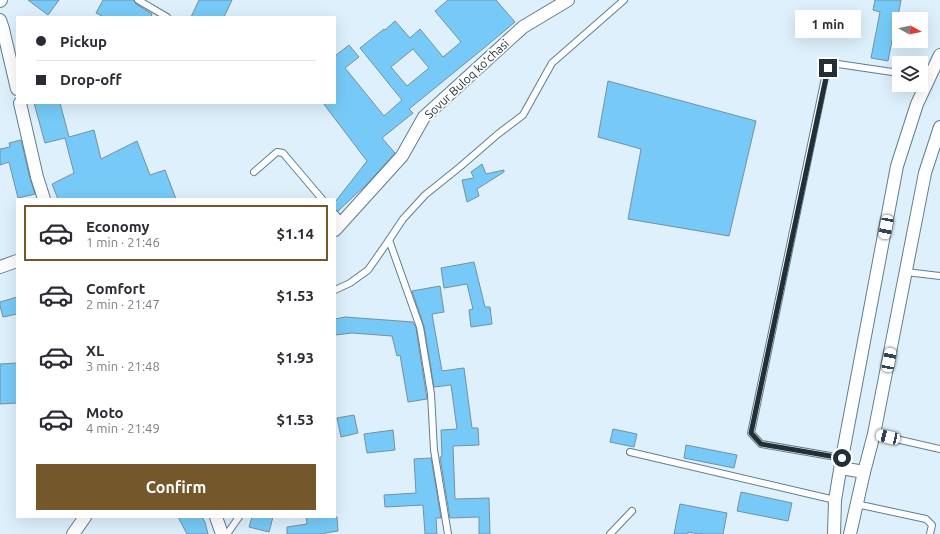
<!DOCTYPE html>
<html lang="en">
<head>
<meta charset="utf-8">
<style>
	body { margin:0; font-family:Ubuntu,sans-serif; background:#f7f7f7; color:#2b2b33; height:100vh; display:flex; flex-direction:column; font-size:15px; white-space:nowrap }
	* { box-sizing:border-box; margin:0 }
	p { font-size:13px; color:#7c7c81 }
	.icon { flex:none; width:22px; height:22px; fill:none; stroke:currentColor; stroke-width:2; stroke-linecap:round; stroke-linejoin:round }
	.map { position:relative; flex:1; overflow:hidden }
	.side { position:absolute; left:16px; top:198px; width:320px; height:320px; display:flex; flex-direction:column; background:#fff; border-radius:0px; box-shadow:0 4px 16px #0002 }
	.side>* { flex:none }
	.top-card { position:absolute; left:16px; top:16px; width:320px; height:88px; border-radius:0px; box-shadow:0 4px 16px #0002; display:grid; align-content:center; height:88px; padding:0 20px; background:#fff }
	.needle { width:26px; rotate:98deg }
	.tools { position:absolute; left:892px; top:12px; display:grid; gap:8px }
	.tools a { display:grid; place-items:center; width:36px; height:36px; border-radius:0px; background:#fff; box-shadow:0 4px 16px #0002; font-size:20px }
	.end { position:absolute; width:18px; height:18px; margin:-9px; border:5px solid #222f36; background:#fff; box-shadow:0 0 0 2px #fff }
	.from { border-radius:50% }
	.bubble { position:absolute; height:28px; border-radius:0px; background:#fff; box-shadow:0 4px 16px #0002; font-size:13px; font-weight:700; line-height:28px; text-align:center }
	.car { position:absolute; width:12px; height:24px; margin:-12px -6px; border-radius:5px; box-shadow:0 0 3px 1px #0007; background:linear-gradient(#fff 24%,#345 0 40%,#fff 0 76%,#345 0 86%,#fff 0) }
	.top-card b { display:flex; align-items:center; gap:14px; height:38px; font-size:15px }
	.top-card b+b { border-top:1px solid #e1e1e2 }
	.top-card i { width:10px; height:10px; background:#2b2b33 }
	ul { padding:7px 0 0; list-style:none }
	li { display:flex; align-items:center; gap:12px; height:56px; margin:0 8px 6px; padding:0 12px; border:2px solid transparent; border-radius:0px }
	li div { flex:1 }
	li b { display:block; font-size:15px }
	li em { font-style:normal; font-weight:700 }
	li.current { border-color:#74582b }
	li>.icon { width:36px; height:36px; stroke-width:1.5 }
	.cta { display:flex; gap:8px; margin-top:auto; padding:8px 20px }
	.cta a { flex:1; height:46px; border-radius:0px; background:#74582b; color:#fff; font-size:16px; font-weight:700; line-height:46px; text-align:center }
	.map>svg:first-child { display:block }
</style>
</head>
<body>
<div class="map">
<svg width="940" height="534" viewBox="0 0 940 534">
	<rect width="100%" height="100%" fill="#ddf0fc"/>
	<!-- building -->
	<g fill="#77caf7" stroke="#7391a2" fill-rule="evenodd">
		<path d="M28,0H59L48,15Z"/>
		<path d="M103,0H134L136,4L152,14L151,17H104L96,13Z"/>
		<path d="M199,0H232L224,17H191Z"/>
		<path d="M448,0H496L515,22L484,48L409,109L413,113L382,138L395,153L368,183L338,211L335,210V202L367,161L323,103H335V56L349,45L359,57L345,68L384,116L402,100L360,48L384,29L385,30L395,21L410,38L420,29L443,57L461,42L435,11ZM413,49L429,68L407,86L391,67Z"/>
		<path d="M875,0H901L898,16L897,15L888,61L871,58L880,12L873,10Z"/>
		<path d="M608,81L756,121L729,236L628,219L641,149L598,137Z"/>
		<path d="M34,103H60L69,137L94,130L101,159L137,141L150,175L165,170L176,199H58L52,184L74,173L65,138L45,143Z"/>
		<path d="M21,140L30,179L35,194L18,198L9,162L0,165V149L10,147L9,143Z"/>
		<path d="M482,164L486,174L504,170V172L477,189L479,196L467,202L462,180L474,178L471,172Z"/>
		<path d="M474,262L485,307H490L492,324L471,327L469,310L473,309L467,284L444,288L441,268Z"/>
		<path d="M440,286L444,312L432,314L442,371L464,368L472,428H478L479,445L453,446L455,499L489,498L490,534H479V517L450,518L440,457H442L441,430L457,429L451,385L434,387L424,326L412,291Z"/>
		<path d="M17,297V314L3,317L0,306V302Z"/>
		<path d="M345,317L413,322L416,328L427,399L408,402L400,355L397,356L392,336L352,333L335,335V319Z"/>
		<path d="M17,363V403L0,404V364Z"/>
		<path d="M354,415L358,433L341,437L337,418Z"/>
		<path d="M613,429L637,434L634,447L610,442Z"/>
		<path d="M393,430L395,450L367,453L364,434Z"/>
		<path d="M686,445L737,455L734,468L684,458Z"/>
		<path d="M431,458L441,518H436L437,534H425L423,505L385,507L384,495L416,493L414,459Z"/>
		<path d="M741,492L792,503L788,521L737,511Z"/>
		<path d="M680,504L727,513L723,534H699L688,532V534H674Z"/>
		<path d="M178,517H202L205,522L208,534H187Z"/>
		<path d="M252,517H273L269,532L249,527Z"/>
		<path d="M306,517H337L338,531L325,533V534H287V527L307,524Z"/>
	</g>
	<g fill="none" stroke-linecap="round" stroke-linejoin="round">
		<!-- lane casing -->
		<g stroke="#607e8f" stroke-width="8">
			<g id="lane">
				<path d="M138,0L167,17"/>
				<path d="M254,172L277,152L283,153L322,199"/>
				<path d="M335,214L342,222"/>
				<path d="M389,240L420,327L431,394L434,450L448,534"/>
				<path d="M906,272L940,276"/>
				<path d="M335,290L350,283L368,270L389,240L403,219L425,195L461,166L498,134L523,115L552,63L624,0"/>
				<path d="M874,434L940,449"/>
				<path d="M630,452L835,500"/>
				<path d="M842,458L761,444L751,433L827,68L838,64L899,73"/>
				<path d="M856,504L926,519L932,525L930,534"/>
				<path d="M227,534L239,517"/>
				<path d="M610,534L632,511"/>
			</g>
		</g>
		<!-- street casing -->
		<g stroke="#607e8f" stroke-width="14">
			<g id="street">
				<path d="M0,1L1,0"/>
				<path d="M0,20L3,29L17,89"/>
				<path d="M20,103L37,177L44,199"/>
				<path d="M335,230L402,156L424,117L523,27L568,0"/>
				<path d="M0,267L17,261"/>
				<path d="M841,468L864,472"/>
				<path d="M216,517L222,534"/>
				<path d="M73,534L85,517"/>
				<path d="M834,534L835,500L842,458L897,166L917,104L940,55"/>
				<path d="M850,534L864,472L874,434L925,173L940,127"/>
			</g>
		</g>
		<!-- lane -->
		<use href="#lane" stroke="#fff" stroke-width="6"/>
		<!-- street -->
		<use href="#street" stroke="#fff" stroke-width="12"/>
	</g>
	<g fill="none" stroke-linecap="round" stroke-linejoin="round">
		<!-- route -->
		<path stroke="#222f36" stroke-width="5" d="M828,68L751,433L761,444L842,458"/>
	</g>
	<g text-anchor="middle" stroke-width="3.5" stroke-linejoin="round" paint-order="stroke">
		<!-- street labels -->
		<g font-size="12" fill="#222f36" stroke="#fff">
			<text transform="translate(467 79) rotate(-43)" y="4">Sovur Buloq koʻchasi</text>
		</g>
	</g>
</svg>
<div class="tools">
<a><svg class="needle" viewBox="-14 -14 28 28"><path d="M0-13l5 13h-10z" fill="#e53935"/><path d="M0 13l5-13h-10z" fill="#7c7c81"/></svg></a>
<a><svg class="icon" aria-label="layers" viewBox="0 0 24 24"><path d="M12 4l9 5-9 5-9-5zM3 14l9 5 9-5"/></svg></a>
</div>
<i class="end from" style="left:842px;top:458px"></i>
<i class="end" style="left:828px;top:68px"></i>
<div class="bubble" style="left:795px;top:10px;width:66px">1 min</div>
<i class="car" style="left:886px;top:227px;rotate:191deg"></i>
<i class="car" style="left:889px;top:360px;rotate:11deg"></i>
<i class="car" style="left:888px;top:437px;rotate:283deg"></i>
<div class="top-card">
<b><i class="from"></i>Pickup</b>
<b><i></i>Drop-off</b>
</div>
<section class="side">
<ul>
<li class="current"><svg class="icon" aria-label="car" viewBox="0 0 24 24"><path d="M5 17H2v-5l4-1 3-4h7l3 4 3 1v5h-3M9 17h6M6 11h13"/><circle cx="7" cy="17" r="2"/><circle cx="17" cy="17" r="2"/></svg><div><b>Economy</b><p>1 min · 21:46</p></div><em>$1.14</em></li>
<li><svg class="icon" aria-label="car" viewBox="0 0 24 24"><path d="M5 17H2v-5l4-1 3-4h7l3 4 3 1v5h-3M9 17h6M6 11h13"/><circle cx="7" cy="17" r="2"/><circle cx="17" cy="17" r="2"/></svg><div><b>Comfort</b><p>2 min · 21:47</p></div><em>$1.53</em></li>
<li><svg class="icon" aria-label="car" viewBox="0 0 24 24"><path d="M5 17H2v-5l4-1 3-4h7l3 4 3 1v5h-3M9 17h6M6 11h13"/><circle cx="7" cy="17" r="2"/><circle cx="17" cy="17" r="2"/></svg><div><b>XL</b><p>3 min · 21:48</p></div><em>$1.93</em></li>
<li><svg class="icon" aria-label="car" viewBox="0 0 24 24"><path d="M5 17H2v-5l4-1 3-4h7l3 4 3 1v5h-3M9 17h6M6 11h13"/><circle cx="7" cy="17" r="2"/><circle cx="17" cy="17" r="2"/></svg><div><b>Moto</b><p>4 min · 21:49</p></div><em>$1.53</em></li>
</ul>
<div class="cta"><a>Confirm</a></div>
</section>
</div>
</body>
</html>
